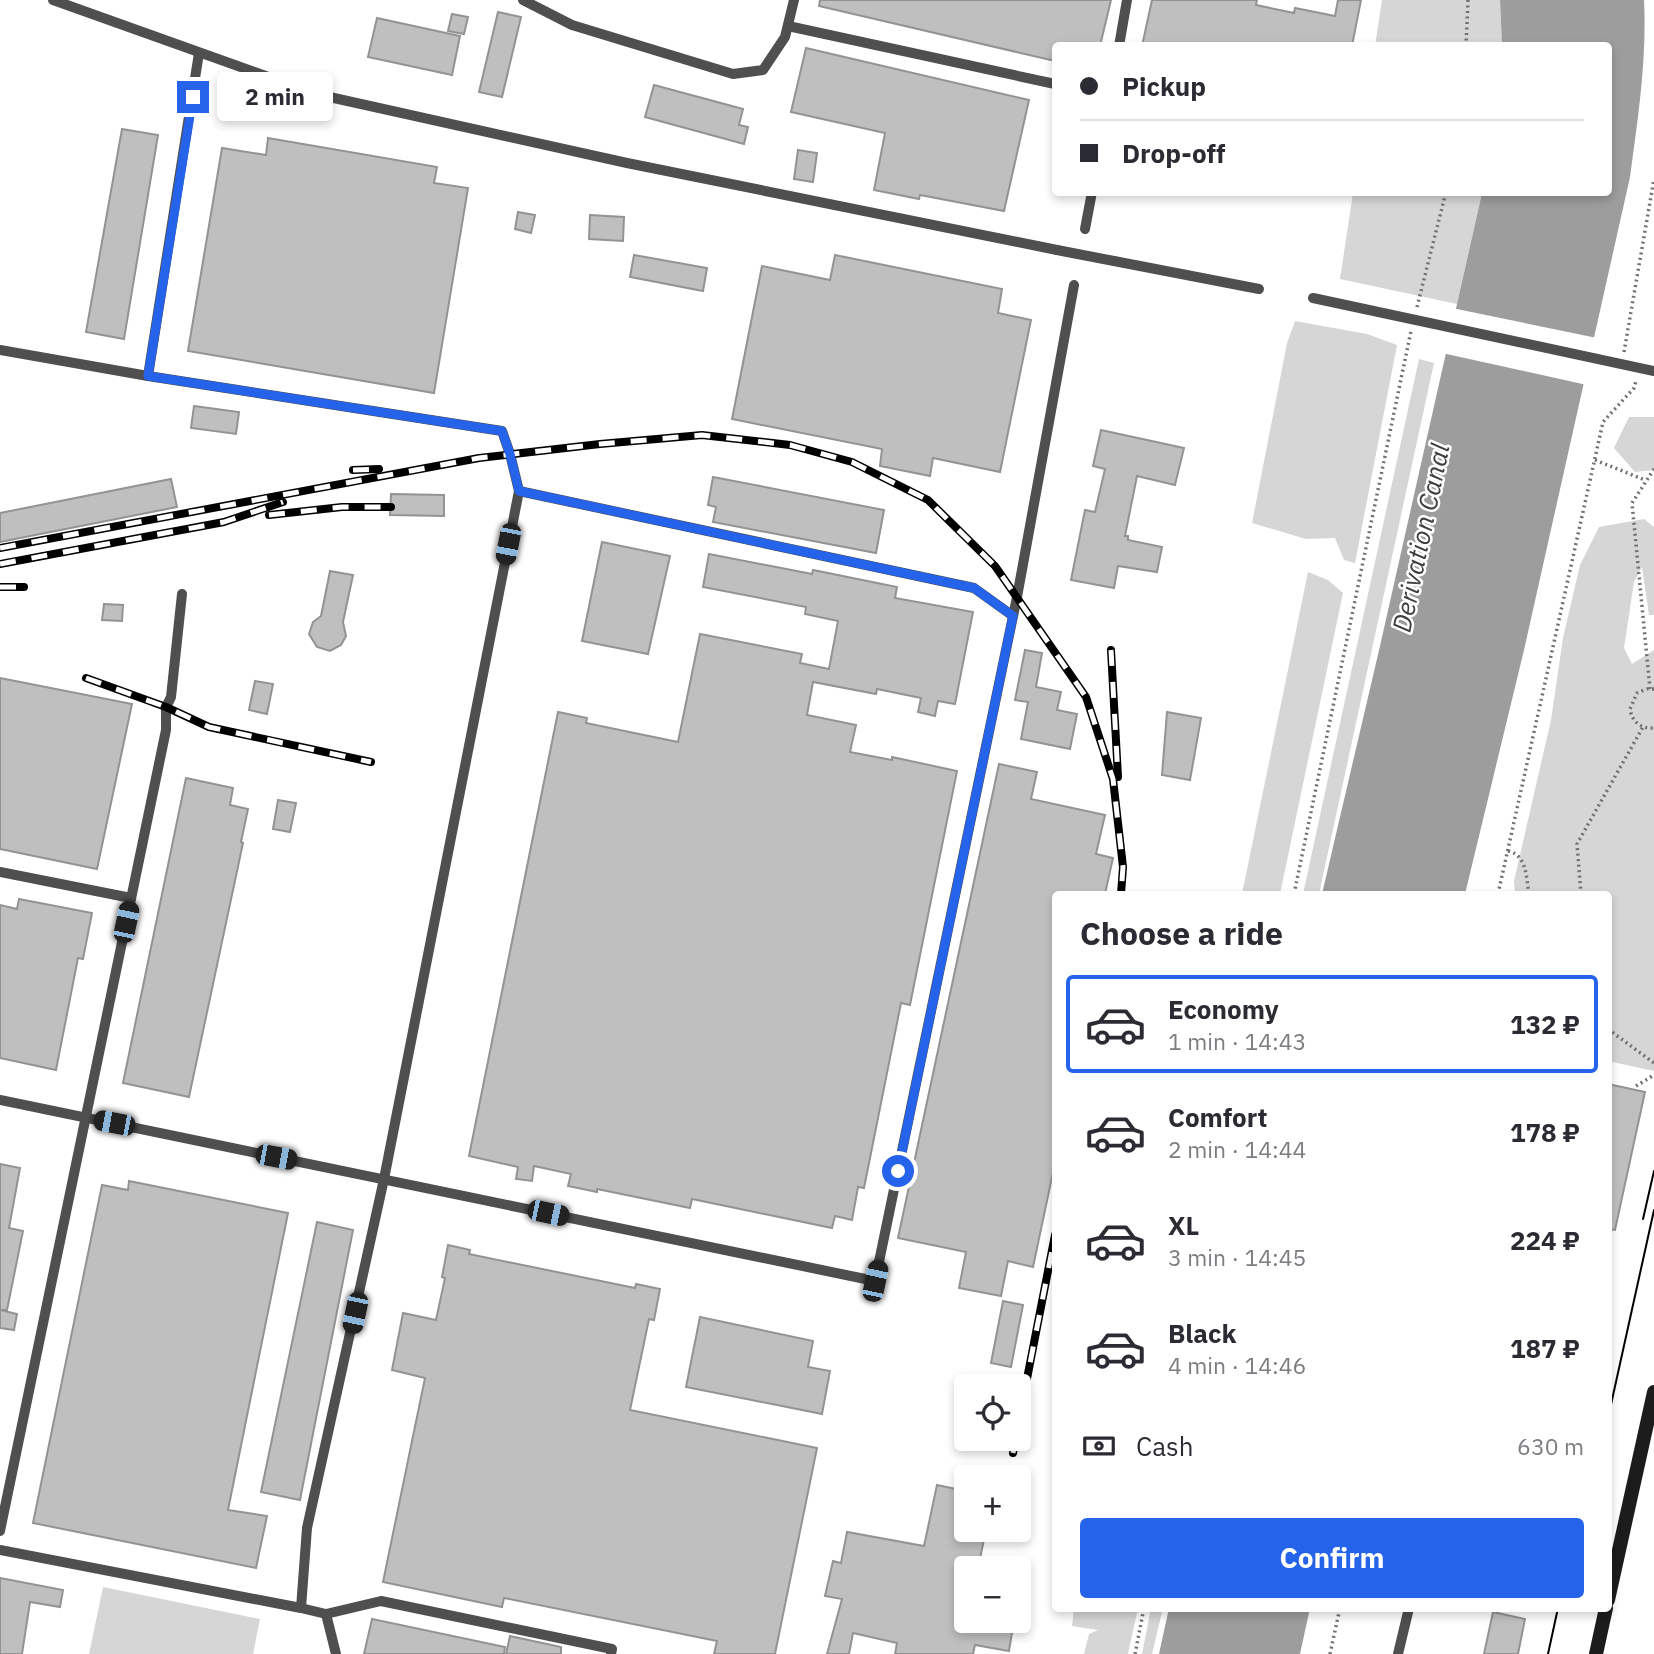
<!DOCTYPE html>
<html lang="en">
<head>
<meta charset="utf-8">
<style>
	body { margin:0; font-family:"IBM Plex Sans",sans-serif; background:#f7f7f7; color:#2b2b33; height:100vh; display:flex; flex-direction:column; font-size:26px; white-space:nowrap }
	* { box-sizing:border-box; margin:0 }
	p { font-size:23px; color:#7c7c81 }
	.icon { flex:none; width:38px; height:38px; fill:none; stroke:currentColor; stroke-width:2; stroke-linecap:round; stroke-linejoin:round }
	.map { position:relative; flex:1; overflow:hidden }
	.details { position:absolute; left:1052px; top:891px; width:560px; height:721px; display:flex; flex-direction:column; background:#fff; border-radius:7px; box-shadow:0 4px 10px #0003 }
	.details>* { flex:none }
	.guide { position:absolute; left:1052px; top:42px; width:560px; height:154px; border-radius:7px; box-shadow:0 4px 10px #0003; display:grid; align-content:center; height:154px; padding:0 28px; background:#fff }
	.controls { position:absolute; left:954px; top:1374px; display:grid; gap:14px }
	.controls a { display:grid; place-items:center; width:77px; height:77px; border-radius:7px; background:#fff; box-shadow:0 4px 10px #0003; font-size:35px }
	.end { position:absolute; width:32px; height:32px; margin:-16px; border:9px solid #2563eb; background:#fff; box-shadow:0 0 0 4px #fff }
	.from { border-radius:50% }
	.bubble { position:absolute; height:49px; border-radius:7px; background:#fff; box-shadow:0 4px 10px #0003; font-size:23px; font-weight:800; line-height:49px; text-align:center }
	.car { position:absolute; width:21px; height:42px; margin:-21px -10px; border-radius:9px; box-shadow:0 0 5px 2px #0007; background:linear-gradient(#222 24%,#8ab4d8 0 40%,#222 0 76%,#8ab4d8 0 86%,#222 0) }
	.guide b { display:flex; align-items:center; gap:24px; height:66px; font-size:26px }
	.guide b+b { border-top:2px solid #e1e1e2 }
	.guide i { width:18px; height:18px; background:#2b2b33 }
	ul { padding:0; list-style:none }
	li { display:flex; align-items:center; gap:21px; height:98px; margin:0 14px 10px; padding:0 14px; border:4px solid transparent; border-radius:7px }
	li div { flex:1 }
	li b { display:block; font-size:26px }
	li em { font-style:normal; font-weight:800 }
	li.active { border-color:#2563eb }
	li>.icon { width:63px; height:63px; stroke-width:1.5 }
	h2 { padding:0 28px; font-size:32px; line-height:84px }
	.pay { display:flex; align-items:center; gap:18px; height:77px; padding:0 28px; font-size:26px }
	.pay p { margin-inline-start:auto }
	.button { display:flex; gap:14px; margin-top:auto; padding:14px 28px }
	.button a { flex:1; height:80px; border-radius:7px; background:#2563eb; color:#fff; font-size:28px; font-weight:800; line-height:80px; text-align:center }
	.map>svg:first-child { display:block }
</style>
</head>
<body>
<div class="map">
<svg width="1654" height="1654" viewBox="0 0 1654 1654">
	<rect width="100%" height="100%" fill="#fff"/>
	<!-- green -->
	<g fill="#d6d6d6">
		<path d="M1382,0H1500L1502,45L1375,46Z"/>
		<path d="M1353,193H1482L1457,304L1340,279Z"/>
		<path d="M1295,321L1367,334L1397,345L1355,563L1344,560L1335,538L1306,539L1252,523L1287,343Z"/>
		<path d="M1419,359L1434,363L1319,894H1303Z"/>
		<path d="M1629,417H1654V470L1635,472L1614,448Z"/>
		<path d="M1644,519L1654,527V615H1649L1642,567L1634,582L1624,648L1632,664L1654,650V1071L1608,1061V894H1515L1514,881L1551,720L1563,638L1580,565L1599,527Z"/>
		<path d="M1308,572L1328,580L1343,593L1280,894H1242Z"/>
		<path d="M103,1587L260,1619L253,1654H89Z"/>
		<path d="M1074,1608H1138L1128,1654H1084L1089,1634L1098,1630L1072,1626Z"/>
		<path d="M1151,1608H1163L1152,1654H1142Z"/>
	</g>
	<!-- water -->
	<g fill="#9d9d9d">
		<path d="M1500,0H1644C1647,59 1638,118 1630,177L1524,650L1465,894H1322L1380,646L1482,193L1608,192V46L1502,45Z"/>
		<path d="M1169,1608H1310L1300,1654H1159Z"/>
	</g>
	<!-- pier -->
	<path fill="#fff" d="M1452,308L1597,338L1587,385L1442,353Z"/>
	<!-- building -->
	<g fill="#bfbfbf" stroke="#939393" stroke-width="2">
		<path d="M820,0H1111L1100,46H1055V61L819,6Z"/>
		<path d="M1152,0H1257L1256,5L1294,13L1295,8L1335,16L1338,0H1361L1352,46H1142Z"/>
		<path d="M498,12L521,17L502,97L479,92Z"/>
		<path d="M452,14L468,17L464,34L448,31Z"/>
		<path d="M377,18L460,36L452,75L368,57Z"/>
		<path d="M806,48L1029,100L1004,211L920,195L919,199L874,190L885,133L791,112Z"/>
		<path d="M654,85L743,109L739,125L748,127L744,144L645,117Z"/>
		<path d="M122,129L158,135L124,339L86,332Z"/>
		<path d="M268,138L437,167L434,183L468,188L434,393L188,351L222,148L266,155Z"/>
		<path d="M798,150L817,153L813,182L794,179Z"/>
		<path d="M518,212L535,215L531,233L515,229Z"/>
		<path d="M590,215L624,217L623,241L589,239Z"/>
		<path d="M634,255L707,268L703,291L630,277Z"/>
		<path d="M835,255L1002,289L998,313L1031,320L1000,472L933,458L930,476L880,466L882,449L732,419L762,266L830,280Z"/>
		<path d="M194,406L239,412L236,434L191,428Z"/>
		<path d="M1101,430L1184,448L1175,485L1137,476L1125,536H1128V540L1162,547L1157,572L1118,566L1114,588L1071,580L1085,510L1095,512L1105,469L1093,466Z"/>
		<path d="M713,477L884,510L876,553L713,522L716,507L708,505Z"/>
		<path d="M171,479L177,507L0,542V513Z"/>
		<path d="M391,494L444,495V516L390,515Z"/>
		<path d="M602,542L670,556L648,654L582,641Z"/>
		<path d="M709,554L812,574L813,570L897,587L895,598L973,612L955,704L938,701L935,716L918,712L921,698L877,689L876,694L813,682L807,715L856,725L850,752L892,760V757L957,771L910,1005L901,1003L864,1188L858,1187L852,1220L835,1216L832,1228L692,1199L690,1208L597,1189V1192L568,1186L571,1174L534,1166L532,1181L516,1179L518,1167L469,1156L558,712L587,718L586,723L678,742L700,634L802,654L800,663L829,669L838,621L805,614L806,607L703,587Z"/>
		<path d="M330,571L353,575L343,622L346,636L341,645L330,651L317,647L309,634L313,622L321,616Z"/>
		<path d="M104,604L123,605L122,621L102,620Z"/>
		<path d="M1025,650L1042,653L1036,687L1061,692L1057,710L1077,714L1070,749L1021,739L1028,702L1015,700Z"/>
		<path d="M0,678L132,704L97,869L0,849Z"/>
		<path d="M255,681L273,684L267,714L249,710Z"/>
		<path d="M1167,712L1201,718L1190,780L1162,775Z"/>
		<path d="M999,764L1037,772L1031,799L1105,815L1096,854L1113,858L1105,894H1055V1163L1033,1267L1008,1261L1001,1296L959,1288L966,1252L898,1238Z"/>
		<path d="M186,778L233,788L230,805L248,809L241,842L243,843L189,1097L123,1083Z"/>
		<path d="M278,800L296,803L290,832L273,829Z"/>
		<path d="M19,899L92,913L83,959L78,958L56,1070L0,1058V905L17,909Z"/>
		<path d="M1608,1084L1645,1092L1615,1230L1608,1229Z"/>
		<path d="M0,1164L20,1168L9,1228L23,1231L7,1310H0Z"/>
		<path d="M129,1181L288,1213L228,1510L267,1516L256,1568L33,1523L102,1185L128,1190Z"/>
		<path d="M317,1222L353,1230L300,1500L261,1492Z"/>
		<path d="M448,1245L470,1250L469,1254L635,1288L636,1284L660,1289L654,1320L649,1319L630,1410L817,1448L775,1654H714L717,1641L504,1598L502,1607L383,1582L425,1378L392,1370L403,1313L436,1320L445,1278L442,1277Z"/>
		<path d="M1003,1301L1023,1305L1011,1367L991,1363Z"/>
		<path d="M0,1310L17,1314L14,1330L0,1328Z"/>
		<path d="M700,1317L813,1341L808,1367L830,1371L822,1414L686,1387Z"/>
		<path d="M937,1485L966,1491V1530H986L978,1568H966V1620H1014L1009,1651L975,1645L973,1654H895L897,1643L853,1633L849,1654H827L842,1599L825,1596L833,1561L841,1563L847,1532L924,1546Z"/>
		<path d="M0,1578L63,1590L60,1607L30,1602L22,1654H0Z"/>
		<path d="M1493,1612L1525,1619L1518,1654H1484Z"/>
		<path d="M372,1619L505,1647L504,1654H364Z"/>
		<path d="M510,1636L561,1647V1654H506Z"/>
	</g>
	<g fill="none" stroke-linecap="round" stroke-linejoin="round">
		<!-- path -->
		<g stroke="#717171" stroke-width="3.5" stroke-dasharray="2 3.5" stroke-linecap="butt">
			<path d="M1466,46L1468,0"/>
			<path d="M1417,307L1446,192"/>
			<path d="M1624,352L1654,179"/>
			<path d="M1595,460L1645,480"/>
			<path d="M1650,689L1632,503L1654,469"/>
			<path d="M1654,689H1647L1637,693L1630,709C1632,722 1641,729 1654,728"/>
			<path d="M1508,851C1527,855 1526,877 1529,894"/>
			<path d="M1294,894L1411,331"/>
			<path d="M1498,894L1603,422L1634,388L1636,381"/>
			<path d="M1581,894L1577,844L1643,727"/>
			<path d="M1608,1029L1654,1063"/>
			<path d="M1636,1086L1654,1075"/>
			<path d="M1135,1654L1144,1608"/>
			<path d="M1330,1654L1340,1608"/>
		</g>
		<!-- lane -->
		<g stroke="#4f4f4f" stroke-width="10">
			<path d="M53,0L316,94L627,163L1057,250"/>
			<path d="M523,0L572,25L733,74L763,70L785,37L794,0"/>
			<path d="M788,26L1055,84"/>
			<path d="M1119,46L1127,0"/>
			<path d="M1085,229L1092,192"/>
			<path d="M1114,261L1259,289"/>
			<path d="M1313,298L1654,371"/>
			<path d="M0,350L148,376L502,431L510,454L519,491L384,1179L307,1528L301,1608L0,1550"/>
			<path d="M148,376L199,53"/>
			<path d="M519,491L974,588L1013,616"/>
			<path d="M0,872L131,898"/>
			<path d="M0,1100L875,1281L1017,597L1074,285"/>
			<path d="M0,1531L166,730V707L171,697L182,594"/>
			<path d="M301,1608L326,1614L336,1654"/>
			<path d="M326,1614L381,1601L612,1649L611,1654"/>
			<path d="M1398,1654L1409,1608"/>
		</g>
		<!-- secondary -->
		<g stroke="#1c1c1c" stroke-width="14">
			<path d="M1608,1600L1654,1392"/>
			<path d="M1596,1654L1606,1608"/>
		</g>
		<!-- tram -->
		<g stroke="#000" stroke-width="2">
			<path d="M1643,1219L1654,1171"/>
			<path d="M1608,1418L1654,1210"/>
			<path d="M1548,1654L1558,1608"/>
		</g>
		<!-- rail casing -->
		<g stroke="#000" stroke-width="8">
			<g id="rail">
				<path d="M353,470L379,469"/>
				<path d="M269,515L342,507H391"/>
				<path d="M0,548L479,458L600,444L702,435L790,445L852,462L928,500L995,566L1086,697L1113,779L1123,867L1121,894"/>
				<path d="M0,564L224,522L283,502"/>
				<path d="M0,587H24"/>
				<path d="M1111,650L1118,777"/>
				<path d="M86,678L166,707L209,727L371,762"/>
				<path d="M1018,1425L1055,1235"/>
				<path d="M1013,1453L1016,1438"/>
			</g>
		</g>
		<!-- rail -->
		<use href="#rail" stroke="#fff" stroke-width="5" stroke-dasharray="16" stroke-linecap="butt"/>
		<!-- lane-bridge -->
		<path stroke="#4f4f4f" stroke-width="10" d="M1057,250L1114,261"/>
	</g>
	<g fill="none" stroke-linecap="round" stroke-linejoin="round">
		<!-- route -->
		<path stroke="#2563eb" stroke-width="9" d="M193,97L148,376L502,431L510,454L519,491L974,588L1013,616L898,1171"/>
	</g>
	<g text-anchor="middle" stroke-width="5" stroke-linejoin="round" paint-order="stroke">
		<!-- water labels -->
		<g font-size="26" font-style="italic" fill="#3e3e3e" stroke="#fff">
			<text transform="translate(1421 538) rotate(-78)" y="9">Derivation Canal</text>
		</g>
	</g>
</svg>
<div class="controls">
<a><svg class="icon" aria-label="locate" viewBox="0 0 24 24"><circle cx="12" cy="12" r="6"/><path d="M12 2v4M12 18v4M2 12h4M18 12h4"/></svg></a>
<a>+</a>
<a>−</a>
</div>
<i class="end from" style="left:898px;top:1171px"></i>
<i class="end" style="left:193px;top:97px"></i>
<div class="bubble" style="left:217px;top:72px;width:116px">2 min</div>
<i class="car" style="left:508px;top:544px;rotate:191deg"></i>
<i class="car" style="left:126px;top:922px;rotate:12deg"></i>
<i class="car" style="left:114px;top:1123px;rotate:281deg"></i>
<i class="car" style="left:276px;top:1157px;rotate:101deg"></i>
<i class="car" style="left:548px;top:1213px;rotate:102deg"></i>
<i class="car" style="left:875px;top:1281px;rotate:12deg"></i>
<i class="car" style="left:355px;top:1313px;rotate:192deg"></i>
<div class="guide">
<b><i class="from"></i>Pickup</b>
<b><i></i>Drop-off</b>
</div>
<section class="details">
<h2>Choose a ride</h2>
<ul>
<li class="active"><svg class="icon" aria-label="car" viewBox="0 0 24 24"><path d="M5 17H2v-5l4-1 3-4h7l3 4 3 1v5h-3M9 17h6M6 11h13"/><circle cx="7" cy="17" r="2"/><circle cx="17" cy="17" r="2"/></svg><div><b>Economy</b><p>1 min · 14:43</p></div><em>132 ₽</em></li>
<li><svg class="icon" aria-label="car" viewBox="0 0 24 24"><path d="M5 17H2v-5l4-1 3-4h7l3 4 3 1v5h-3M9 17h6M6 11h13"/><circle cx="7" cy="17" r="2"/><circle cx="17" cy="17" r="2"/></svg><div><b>Comfort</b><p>2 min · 14:44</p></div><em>178 ₽</em></li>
<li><svg class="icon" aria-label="car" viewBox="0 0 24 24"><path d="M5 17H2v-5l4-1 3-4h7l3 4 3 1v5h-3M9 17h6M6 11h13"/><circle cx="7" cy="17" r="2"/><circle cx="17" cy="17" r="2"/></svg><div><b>XL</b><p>3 min · 14:45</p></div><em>224 ₽</em></li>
<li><svg class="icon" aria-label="car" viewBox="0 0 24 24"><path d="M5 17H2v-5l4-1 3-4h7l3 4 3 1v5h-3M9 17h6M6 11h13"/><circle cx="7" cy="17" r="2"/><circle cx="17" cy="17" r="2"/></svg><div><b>Black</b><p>4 min · 14:46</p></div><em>187 ₽</em></li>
</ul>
<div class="pay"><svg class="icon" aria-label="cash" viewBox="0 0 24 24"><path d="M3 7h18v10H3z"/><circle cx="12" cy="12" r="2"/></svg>Cash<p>630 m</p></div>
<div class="button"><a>Confirm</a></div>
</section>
</div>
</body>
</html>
